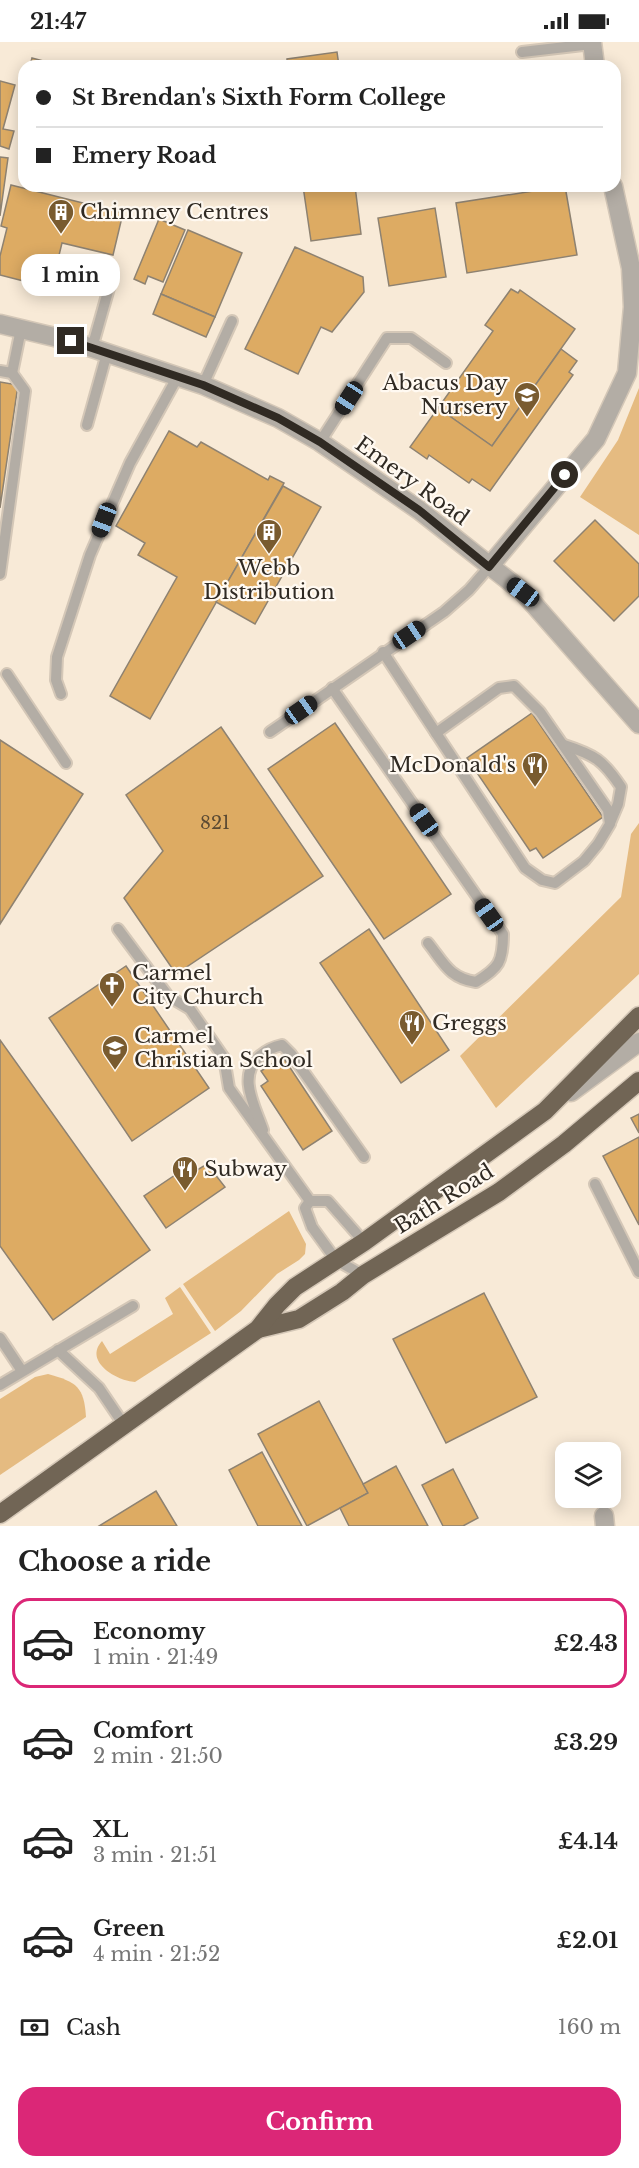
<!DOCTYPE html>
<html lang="en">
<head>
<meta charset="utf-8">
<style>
	body { margin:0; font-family:"Libre Baskerville",serif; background:#f2f2f2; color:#222; height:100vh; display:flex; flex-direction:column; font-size:22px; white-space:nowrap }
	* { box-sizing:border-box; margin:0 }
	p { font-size:20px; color:#767676 }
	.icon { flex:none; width:33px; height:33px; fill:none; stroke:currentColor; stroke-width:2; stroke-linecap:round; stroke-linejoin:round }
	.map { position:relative; height:1484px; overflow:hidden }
	.drawer { display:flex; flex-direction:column; background:#fff; flex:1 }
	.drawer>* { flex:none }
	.banner { position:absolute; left:18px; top:18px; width:603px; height:132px; border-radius:18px; box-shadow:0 3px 15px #0003; display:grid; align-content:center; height:132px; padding:0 18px; background:#fff }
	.tools { position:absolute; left:555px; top:1400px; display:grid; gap:12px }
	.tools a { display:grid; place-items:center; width:66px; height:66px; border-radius:12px; background:#fff; box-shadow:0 3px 15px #0003; font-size:30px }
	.end { position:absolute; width:27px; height:27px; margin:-14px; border:8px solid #302a23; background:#fff; box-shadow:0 0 0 3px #fff }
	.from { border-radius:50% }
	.bubble { position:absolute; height:42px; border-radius:18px; background:#fff; box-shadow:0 3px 15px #0003; font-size:20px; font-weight:700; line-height:42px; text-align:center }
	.car { position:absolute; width:18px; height:36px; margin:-18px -9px; border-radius:8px; box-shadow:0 0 4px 2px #0007; background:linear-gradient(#222 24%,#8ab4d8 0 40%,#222 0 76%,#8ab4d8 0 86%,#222 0) }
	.banner b { display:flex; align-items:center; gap:21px; height:57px; font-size:22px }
	.banner b+b { border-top:2px solid #e0e0e0 }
	.banner i { width:15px; height:15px; background:#222 }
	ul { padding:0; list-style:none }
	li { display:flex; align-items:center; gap:18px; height:90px; margin:0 12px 9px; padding:0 6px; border:3px solid transparent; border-radius:18px }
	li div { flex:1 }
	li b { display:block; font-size:22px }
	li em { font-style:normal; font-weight:700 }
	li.on { border-color:#db2777 }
	li>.icon { width:54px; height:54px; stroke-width:1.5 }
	h2 { padding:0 18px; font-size:27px; line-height:72px }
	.pay { display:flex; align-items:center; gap:15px; height:66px; padding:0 18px; font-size:22px }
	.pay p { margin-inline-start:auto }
	.primary-button { display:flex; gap:12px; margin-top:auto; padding:12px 18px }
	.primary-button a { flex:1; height:69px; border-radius:18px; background:#db2777; color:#fff; font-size:24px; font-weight:700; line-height:69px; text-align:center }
	.status { display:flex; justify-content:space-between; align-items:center; height:42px; padding:0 30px; background:#fff; direction:ltr }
	.status svg { height:16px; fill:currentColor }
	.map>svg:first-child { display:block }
</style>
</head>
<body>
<div class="status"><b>21:47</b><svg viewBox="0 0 49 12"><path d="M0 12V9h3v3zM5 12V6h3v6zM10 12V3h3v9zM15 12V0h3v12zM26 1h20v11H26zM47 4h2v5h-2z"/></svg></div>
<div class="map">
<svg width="639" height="1484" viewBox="0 0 639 1484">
	<rect width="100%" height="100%" fill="#f8ead7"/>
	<!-- green -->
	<g fill="#e5bb81">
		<path d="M639,346V493L580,455L618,398Z"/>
		<path d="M639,781V932L496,1066L460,1014L621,855L631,792Z"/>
		<path d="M289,1169L306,1202L305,1212L299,1218L277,1232L241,1269L215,1289L183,1242Z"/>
		<path d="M180,1245L211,1291L135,1340C118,1339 83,1320 102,1299L110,1312L173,1272L165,1256Z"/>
		<path d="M48,1332C77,1340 84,1345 86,1375L0,1433V1357L35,1335Z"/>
	</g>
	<!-- building -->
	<g fill="#ddab63" stroke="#8e8271" stroke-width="1.5">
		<path d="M337,10L339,24H287V17Z"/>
		<path d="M32,16L62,24H30Z"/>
		<path d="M0,39L15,43L3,87L14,89L9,107L0,104Z"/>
		<path d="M0,115L8,116L0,174Z"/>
		<path d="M11,143L123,171L113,213L62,201L51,246L0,233V214L7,186L1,184Z"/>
		<path d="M303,144H355L361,192L311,199Z"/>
		<path d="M565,144L577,213L467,231L456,161Z"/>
		<path d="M435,166L446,235L389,244L378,176Z"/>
		<path d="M159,177L185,188L163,240L148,234L145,242L134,237Z"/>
		<path d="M188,188L242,211L215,275L161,252Z"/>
		<path d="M295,205L363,235L364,250L332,290L321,285L298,332L245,307Z"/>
		<path d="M511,247L518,251L520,248L575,287L492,404L438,366L493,289L485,283Z"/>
		<path d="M161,252L215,275L206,295L153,272Z"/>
		<path d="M561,307L577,319L569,330L573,333L490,449L472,437L469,441L429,413L427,417L410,405L438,366L492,404Z"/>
		<path d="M0,340L18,343L0,466Z"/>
		<path d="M169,389L197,405L201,400L268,438L270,434L284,441L150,677L110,654L177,535L138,513L145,501L116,484Z"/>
		<path d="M283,444L321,465L255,582L216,560Z"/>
		<path d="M595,478L639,522V554L614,579L554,519Z"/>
		<path d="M532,671L603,775L543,816L536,806L530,809L467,716Z"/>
		<path d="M335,681L451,852L384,897L268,727Z"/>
		<path d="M221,685L323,834L176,932L124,856L163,809L126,753Z"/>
		<path d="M0,698L83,752L0,882Z"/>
		<path d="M369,887L449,1008L401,1041L320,921Z"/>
		<path d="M126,924L209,1046L132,1099L49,976Z"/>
		<path d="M0,998L150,1208L53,1278L0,1204Z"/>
		<path d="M283,1015L332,1089L303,1108L261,1044L268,1039L261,1029Z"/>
		<path d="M639,1072V1091L631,1076Z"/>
		<path d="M639,1095V1183L603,1114Z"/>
		<path d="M207,1122L225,1145L166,1186L144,1154L190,1123L194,1130Z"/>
		<path d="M484,1251L537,1355L446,1401L393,1297Z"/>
		<path d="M319,1359L368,1451L307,1484L258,1392Z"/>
		<path d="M262,1410L302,1484H258L229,1428Z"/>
		<path d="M396,1424L428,1484H349L340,1466L368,1451L363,1442Z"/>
		<path d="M453,1427L478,1476L463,1484H443L422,1443Z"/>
		<path d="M156,1449L177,1484H99Z"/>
	</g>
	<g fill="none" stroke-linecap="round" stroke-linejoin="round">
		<!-- lane casing -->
		<g stroke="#d4c7b7" stroke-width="14">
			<g id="lane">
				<path d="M522,10L592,2"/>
				<path d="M92,306L113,232"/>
				<path d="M0,329L12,331L21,287"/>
				<path d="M203,343L232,279"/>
				<path d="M87,383L107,311"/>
				<path d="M320,400L387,296H411L446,321"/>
				<path d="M0,532L25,349L12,331"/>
				<path d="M383,610L436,691"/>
				<path d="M7,632L66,721"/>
				<path d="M514,644L540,670L608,768L610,782L598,802L584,819L555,841L542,838L525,826L436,691L499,646Z"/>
				<path d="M332,646L503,892C503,920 499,926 476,940C449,936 444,921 428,901"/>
				<path d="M61,652L56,638L57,615L90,513L130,421L178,334"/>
				<path d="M270,690L444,570L469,548L489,525"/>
				<path d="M564,703C595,713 603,718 621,745L618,762L610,781"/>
				<path d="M118,887L168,954L190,967L224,1016L229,1046L310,1159"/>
				<path d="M263,1088C255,1064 236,1033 261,1013C268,1007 273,1005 282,1003L291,1012L364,1115"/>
				<path d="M595,1142L639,1230"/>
				<path d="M310,1159L305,1166L312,1185L336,1218L363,1233"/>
				<path d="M310,1159H328L364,1200"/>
				<path d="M0,1296L22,1329"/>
				<path d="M58,1308L99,1346L124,1383"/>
				<path d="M0,1343L133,1264"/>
			</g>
		</g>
		<!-- street casing -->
		<g stroke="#d4c7b7" stroke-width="21">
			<g id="street">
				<path d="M592,0L595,24"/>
				<path d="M0,282L71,299L203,343L278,376L320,400L419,468L523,550L639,682"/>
				<path d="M489,525L596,397L627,331L633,265L631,226L613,144"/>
				<path d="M571,1050L639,1000"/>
				<path d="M604,1474L605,1484"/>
			</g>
		</g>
		<!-- highway casing -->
		<g stroke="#d4c7b7" stroke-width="21">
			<g id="highway">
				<path d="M258,1287L299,1277L342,1250L363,1233L499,1150L564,1102L639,1039"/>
				<path d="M0,1472L258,1287L277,1263L295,1245L364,1200L545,1069L639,974"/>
			</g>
		</g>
		<!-- lane -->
		<use href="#lane" stroke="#b3ada5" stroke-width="10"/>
		<!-- street -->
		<use href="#street" stroke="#b3ada5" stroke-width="18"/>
		<!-- highway -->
		<use href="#highway" stroke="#716555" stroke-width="18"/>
	</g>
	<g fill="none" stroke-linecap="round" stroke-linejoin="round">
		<!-- route -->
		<path stroke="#302a23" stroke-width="8" d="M71,299L203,343L278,376L320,400L419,468L489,525L565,433"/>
	</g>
	<!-- icons -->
	<defs>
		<g id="building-pin" transform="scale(1.35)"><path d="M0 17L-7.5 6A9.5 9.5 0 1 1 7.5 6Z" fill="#795b2f" stroke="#fff9f1"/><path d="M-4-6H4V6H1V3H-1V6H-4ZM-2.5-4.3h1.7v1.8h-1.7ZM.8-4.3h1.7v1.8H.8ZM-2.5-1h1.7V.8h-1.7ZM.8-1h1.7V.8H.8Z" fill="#fff"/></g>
		<g id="school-pin" transform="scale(1.35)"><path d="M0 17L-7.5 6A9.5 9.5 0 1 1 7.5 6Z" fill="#795b2f" stroke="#fff9f1"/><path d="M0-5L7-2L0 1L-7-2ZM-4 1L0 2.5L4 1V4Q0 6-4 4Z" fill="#fff"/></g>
		<g id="restaurant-pin" transform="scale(1.35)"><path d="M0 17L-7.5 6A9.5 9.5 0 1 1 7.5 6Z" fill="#795b2f" stroke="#fff9f1"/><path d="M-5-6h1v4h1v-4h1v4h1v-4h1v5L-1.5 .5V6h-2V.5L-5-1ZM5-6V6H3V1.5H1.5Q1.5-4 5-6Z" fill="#fff"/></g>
		<g id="church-pin" transform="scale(1.35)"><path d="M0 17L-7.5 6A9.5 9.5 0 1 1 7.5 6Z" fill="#795b2f" stroke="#fff9f1"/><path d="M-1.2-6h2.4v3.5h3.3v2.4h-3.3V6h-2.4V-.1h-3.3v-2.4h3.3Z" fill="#fff"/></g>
	</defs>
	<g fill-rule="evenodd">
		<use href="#building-pin" x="61" y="170"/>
		<use href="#school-pin" x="527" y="353"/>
		<use href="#building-pin" x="269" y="490"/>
		<use href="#restaurant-pin" x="535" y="723"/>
		<use href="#church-pin" x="112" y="943"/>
		<use href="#restaurant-pin" x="412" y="981"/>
		<use href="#school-pin" x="115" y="1006"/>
		<use href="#restaurant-pin" x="185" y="1127"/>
	</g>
	<g text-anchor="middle" stroke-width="4.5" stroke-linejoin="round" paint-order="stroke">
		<!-- number labels -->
		<g font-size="18" fill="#5b4a33">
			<text x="215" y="787">821</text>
		</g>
		<!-- poi labels -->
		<g font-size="21" fill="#302a23" stroke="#fff9f1" text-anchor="start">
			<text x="80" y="177">Chimney Centres</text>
			<text x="508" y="348" text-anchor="end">Abacus Day<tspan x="508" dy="24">Nursery</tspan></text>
			<text x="269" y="533" text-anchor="middle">Webb<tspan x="269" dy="24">Distribution</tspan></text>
			<text x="516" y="730" text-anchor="end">McDonald's</text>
			<text x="132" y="938">Carmel<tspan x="132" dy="24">City Church</tspan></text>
			<text x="432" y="988">Greggs</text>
			<text x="134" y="1001">Carmel<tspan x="134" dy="24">Christian School</tspan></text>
			<text x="204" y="1134">Subway</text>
		</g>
		<!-- street labels -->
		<g font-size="21" fill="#302a23" stroke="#fff9f1">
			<text transform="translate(412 439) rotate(36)" y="7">Emery Road</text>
			<text transform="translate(444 1157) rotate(-32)" y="7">Bath Road</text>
		</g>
	</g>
</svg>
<div class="tools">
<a><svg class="icon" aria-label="layers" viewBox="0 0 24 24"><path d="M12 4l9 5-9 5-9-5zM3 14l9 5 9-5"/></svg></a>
</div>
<i class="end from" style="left:565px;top:433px"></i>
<i class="end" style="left:71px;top:299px"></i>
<div class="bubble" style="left:21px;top:212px;width:99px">1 min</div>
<i class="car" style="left:349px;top:356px;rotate:213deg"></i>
<i class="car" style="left:104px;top:478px;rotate:201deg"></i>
<i class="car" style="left:523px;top:550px;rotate:307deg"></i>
<i class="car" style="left:409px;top:593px;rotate:56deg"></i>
<i class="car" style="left:301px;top:668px;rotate:55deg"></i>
<i class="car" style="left:424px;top:778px;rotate:325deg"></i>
<i class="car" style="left:489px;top:873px;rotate:325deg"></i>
<div class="banner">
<b><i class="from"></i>St Brendan's Sixth Form College</b>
<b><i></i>Emery Road</b>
</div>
</div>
<section class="drawer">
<h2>Choose a ride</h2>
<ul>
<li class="on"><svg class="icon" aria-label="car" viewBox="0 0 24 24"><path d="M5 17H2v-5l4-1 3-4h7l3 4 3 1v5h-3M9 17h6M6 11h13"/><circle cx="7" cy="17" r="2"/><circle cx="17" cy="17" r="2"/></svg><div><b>Economy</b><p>1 min · 21:49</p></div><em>£2.43</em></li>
<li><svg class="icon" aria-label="car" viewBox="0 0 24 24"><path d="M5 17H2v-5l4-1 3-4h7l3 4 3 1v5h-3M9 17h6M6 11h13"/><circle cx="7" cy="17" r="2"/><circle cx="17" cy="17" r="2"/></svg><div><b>Comfort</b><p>2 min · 21:50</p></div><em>£3.29</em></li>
<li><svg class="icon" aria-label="car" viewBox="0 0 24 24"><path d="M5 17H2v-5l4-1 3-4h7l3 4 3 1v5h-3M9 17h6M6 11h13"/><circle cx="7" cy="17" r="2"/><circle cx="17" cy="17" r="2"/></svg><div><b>XL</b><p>3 min · 21:51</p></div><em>£4.14</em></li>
<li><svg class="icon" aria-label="car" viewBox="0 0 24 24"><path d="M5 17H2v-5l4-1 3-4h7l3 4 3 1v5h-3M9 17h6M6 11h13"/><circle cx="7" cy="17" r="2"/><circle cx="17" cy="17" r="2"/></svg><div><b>Green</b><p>4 min · 21:52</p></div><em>£2.01</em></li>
</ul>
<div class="pay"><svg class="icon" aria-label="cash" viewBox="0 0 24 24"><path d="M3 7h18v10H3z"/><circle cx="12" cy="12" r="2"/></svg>Cash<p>160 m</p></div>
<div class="primary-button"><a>Confirm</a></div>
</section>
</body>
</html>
